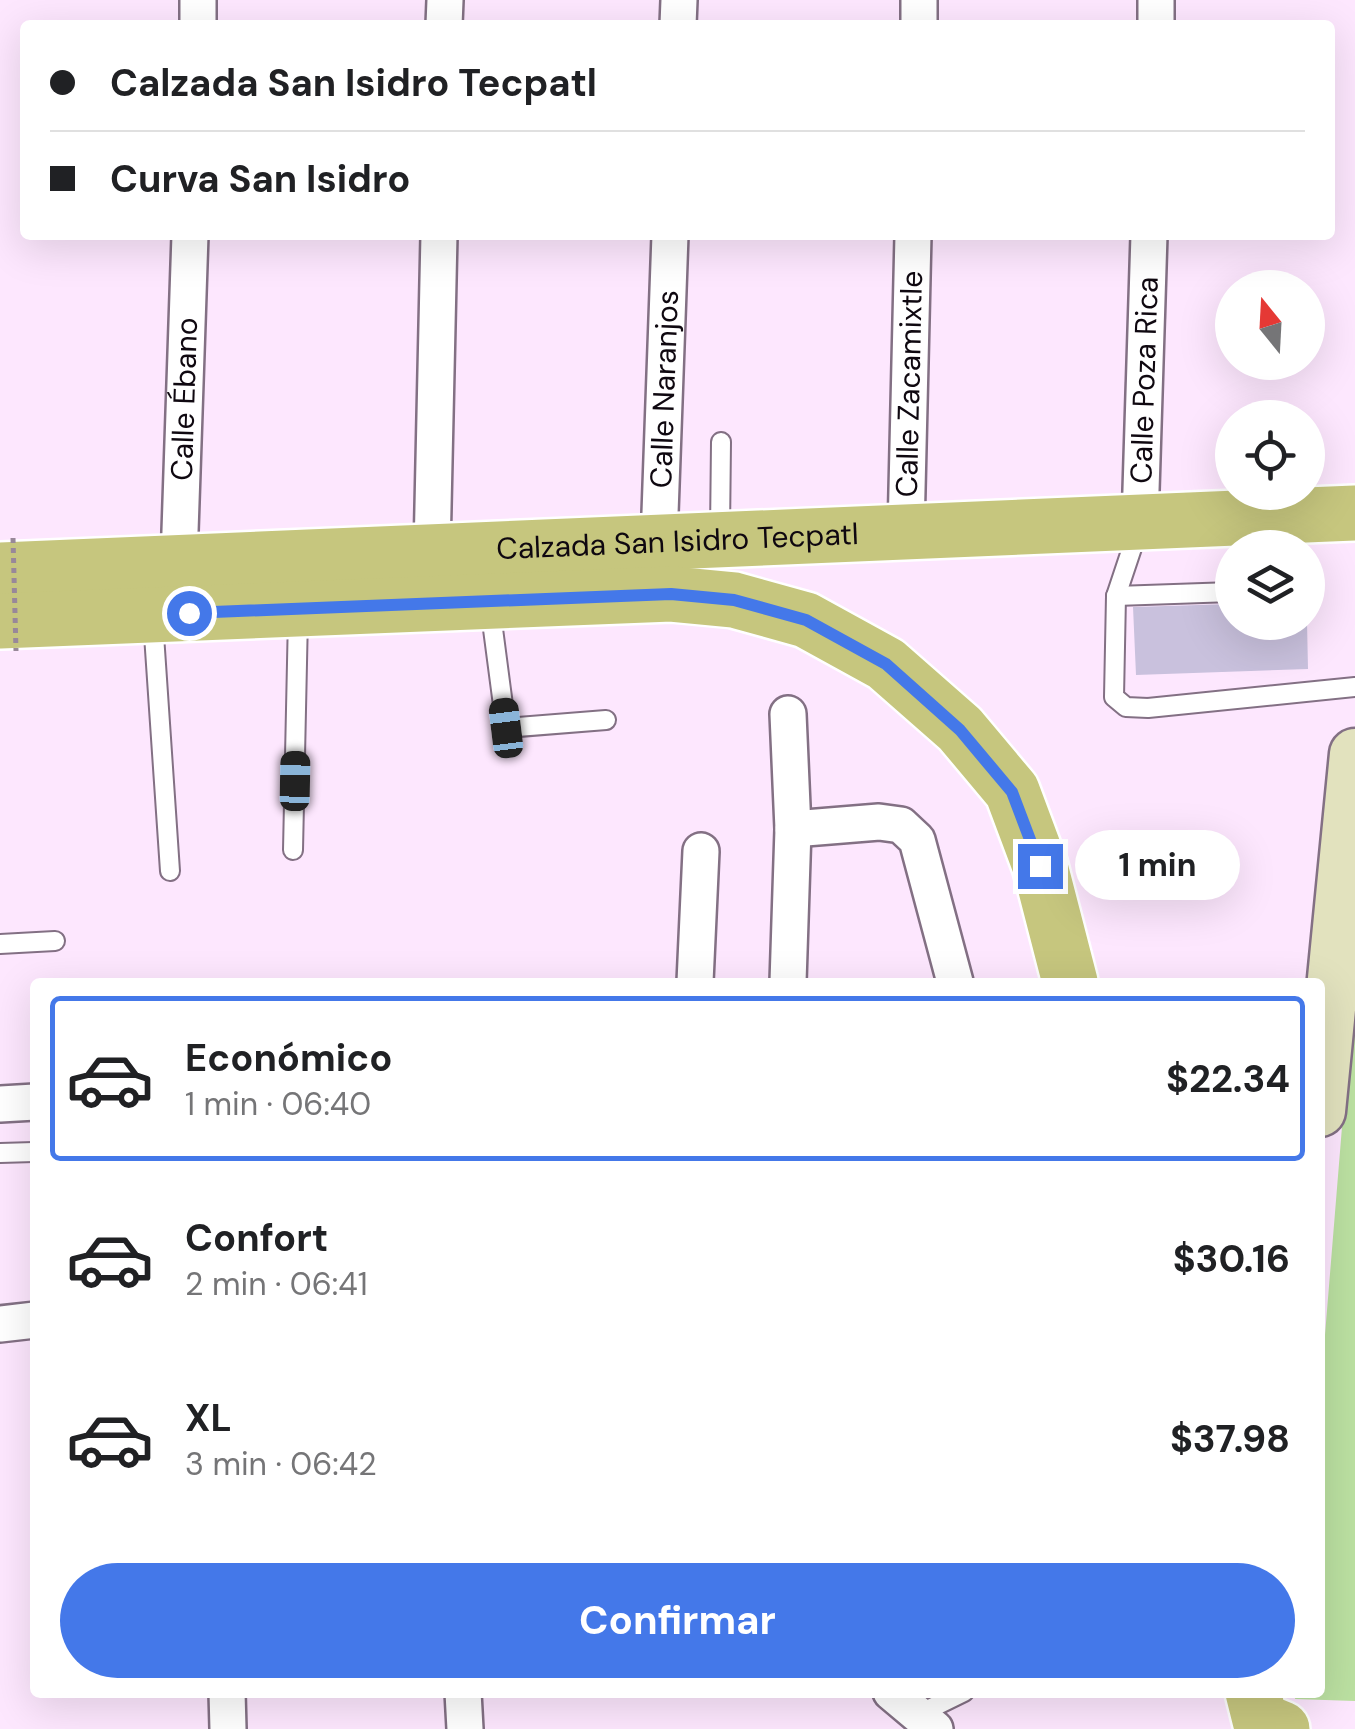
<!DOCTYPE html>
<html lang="es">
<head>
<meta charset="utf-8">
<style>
	body { margin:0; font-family:"DM Sans",sans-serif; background:#f2f2f2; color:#202124; height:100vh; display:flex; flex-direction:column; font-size:38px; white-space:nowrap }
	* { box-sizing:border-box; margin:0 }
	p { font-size:32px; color:#757577 }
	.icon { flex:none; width:55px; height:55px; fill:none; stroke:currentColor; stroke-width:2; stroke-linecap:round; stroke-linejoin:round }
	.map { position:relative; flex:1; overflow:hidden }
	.details { position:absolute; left:30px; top:978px; width:1295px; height:720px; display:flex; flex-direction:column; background:#fff; border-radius:10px; box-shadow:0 10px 40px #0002 }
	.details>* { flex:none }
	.top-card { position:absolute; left:20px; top:20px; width:1315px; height:220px; border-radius:10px; box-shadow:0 10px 40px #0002; display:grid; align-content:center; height:220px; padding:0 30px; background:#fff }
	.needle { width:65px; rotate:342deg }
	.tools { position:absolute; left:1215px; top:270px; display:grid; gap:20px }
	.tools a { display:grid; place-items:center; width:110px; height:110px; border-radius:50%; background:#fff; box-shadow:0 10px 40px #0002; font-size:50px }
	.end { position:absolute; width:45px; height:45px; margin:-22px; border:12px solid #4478e9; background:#fff; box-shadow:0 0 0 5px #fff }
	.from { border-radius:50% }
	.bubble { position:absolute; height:70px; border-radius:35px; background:#fff; box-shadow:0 10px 40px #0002; font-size:32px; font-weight:700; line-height:70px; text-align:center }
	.car { position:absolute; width:30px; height:60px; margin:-30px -15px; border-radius:12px; box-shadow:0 0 8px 2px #0007; background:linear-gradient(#222 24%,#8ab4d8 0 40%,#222 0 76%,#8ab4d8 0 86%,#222 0) }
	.top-card b { display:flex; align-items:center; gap:35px; height:95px; font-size:38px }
	.top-card b+b { border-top:2px solid #e0e0e0 }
	.top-card i { width:25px; height:25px; background:#202124 }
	ul { padding:18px 0 0; list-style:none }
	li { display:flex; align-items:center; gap:30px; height:165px; margin:0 20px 15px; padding:0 10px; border:5px solid transparent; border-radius:10px }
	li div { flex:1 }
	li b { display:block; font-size:38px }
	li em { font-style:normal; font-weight:700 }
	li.on { border-color:#4478e9 }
	li>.icon { width:90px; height:90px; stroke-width:1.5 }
	.primary-button { display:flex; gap:20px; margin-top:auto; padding:20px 30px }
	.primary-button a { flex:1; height:115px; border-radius:60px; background:#4478e9; color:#fff; font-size:40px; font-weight:700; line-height:115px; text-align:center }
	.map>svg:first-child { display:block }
</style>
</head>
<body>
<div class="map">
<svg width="1355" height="1729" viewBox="0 0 1355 1729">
	<rect width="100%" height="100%" fill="#fde7fe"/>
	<!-- green -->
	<path fill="#bbe0a1" d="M1355,968V1701L1295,1699L1296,1693L1320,1692V1396Z"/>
	<!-- building -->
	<path fill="#c9c1dd" d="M1232,604V622H1307L1308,669L1136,675L1133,607Z"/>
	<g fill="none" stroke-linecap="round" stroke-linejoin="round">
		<!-- service casing -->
		<g stroke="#837084" stroke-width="22">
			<g id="service">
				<path d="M1139,527L1116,596L1114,697L1126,707L1148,708L1355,687"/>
				<path d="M720,532L721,442"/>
				<path d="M1308,589H1310"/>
				<path d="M1116,596L1232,592"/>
				<path d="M490,606L506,728L606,720"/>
				<path d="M153,620L170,871"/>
				<path d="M293,850L298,616"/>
				<path d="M0,944L55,941"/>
				<path d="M0,1153L34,1152"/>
				<path d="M917,1715L964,1692"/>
			</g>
		</g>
		<!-- minor casing -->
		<g stroke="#837084" stroke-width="40">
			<g id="minor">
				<path d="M198,25V0"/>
				<path d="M444,25L445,0"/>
				<path d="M678,25L679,0"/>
				<path d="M919,25V0"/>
				<path d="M1156,25V0"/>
				<path id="s1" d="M1140,522L1149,235"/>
				<path id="s2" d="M906,532L913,235"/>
				<path id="s3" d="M659,541L670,235"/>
				<path d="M432,552L439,235"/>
				<path id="s4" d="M179,561L190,235"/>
				<path d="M793,829L879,822L901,825L917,840L955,982"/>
				<path d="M695,982L701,851"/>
				<path d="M788,982L793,829L788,714"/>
				<path d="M0,1104L35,1102"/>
				<path d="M0,1324L35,1320"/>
				<path d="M227,1692L228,1729"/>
				<path d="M463,1692L465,1729"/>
				<path d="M891,1692L935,1729"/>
			</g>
		</g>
		<!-- secondary casing -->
		<g stroke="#837084" stroke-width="55">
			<path id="secondary" d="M1320,1111L1355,754"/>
		</g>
		<!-- primary casing -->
		<g stroke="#fff" stroke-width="60">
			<g id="primary">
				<path id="s5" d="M0,570L1355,513"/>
				<path d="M0,621L671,594L734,600L806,620L886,664L960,729L1012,791L1040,866L1070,982"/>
				<path d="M1253,1692L1260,1720L1282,1729"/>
			</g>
		</g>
		<!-- service -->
		<use href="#service" stroke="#fff" stroke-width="18"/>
		<!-- minor -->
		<use href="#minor" stroke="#fff" stroke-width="35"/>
		<!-- secondary -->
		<use href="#secondary" stroke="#e2e2be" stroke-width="50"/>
		<!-- primary -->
		<use href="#primary" stroke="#c6c67e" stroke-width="55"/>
		<!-- path-bridge -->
		<path stroke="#988899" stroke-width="5" stroke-dasharray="5 5" stroke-linecap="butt" d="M13,538L16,651"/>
	</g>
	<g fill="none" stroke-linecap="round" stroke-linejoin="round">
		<!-- route -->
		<path stroke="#4478e9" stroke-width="12" d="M189,613L671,594L734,600L806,620L886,664L960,730L1012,792L1040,866"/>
	</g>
	<g text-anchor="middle" stroke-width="10" stroke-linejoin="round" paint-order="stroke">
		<!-- street labels -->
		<g font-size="30" fill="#0f0810" stroke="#fde7fe">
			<text dy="10" stroke="none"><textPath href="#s1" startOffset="142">Calle Poza Rica</textPath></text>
			<text dy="10" stroke="none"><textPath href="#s2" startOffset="148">Calle Zacamixtle</textPath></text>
			<text dy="10" stroke="none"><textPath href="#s3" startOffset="152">Calle Naranjos</textPath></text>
			<text dy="10" stroke="none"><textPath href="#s4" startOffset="162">Calle Ébano</textPath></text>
			<text dy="10" stroke="none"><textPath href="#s5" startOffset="678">Calzada San Isidro Tecpatl</textPath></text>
		</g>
	</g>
</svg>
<div class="tools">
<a><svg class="needle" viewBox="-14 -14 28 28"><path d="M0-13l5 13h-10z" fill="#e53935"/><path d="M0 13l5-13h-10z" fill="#757577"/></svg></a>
<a><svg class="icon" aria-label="locate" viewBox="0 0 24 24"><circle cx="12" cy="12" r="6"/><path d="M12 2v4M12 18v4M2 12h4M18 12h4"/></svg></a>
<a><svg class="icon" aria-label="layers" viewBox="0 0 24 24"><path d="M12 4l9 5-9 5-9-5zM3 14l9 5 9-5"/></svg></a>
</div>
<i class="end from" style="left:189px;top:613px"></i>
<i class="end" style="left:1040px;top:866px"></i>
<div class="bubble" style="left:1075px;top:830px;width:165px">1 min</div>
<i class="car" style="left:506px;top:728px;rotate:353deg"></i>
<i class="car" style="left:295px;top:781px;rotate:1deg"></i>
<div class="top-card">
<b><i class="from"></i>Calzada San Isidro Tecpatl</b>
<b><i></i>Curva San Isidro</b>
</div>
<section class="details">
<ul>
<li class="on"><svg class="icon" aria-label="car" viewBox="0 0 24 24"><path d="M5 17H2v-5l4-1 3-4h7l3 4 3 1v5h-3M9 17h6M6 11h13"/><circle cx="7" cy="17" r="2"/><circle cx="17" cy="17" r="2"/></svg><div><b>Económico</b><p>1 min · 06:40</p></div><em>$22.34</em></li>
<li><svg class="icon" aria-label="car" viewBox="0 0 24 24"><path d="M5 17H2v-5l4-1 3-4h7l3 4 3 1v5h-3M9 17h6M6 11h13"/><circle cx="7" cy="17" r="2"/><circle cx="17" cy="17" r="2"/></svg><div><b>Confort</b><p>2 min · 06:41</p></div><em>$30.16</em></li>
<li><svg class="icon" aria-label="car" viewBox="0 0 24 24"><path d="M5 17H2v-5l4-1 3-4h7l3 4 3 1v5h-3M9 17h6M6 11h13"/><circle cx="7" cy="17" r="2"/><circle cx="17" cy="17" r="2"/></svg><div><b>XL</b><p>3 min · 06:42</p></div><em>$37.98</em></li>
</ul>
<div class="primary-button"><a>Confirmar</a></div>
</section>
</div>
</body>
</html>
